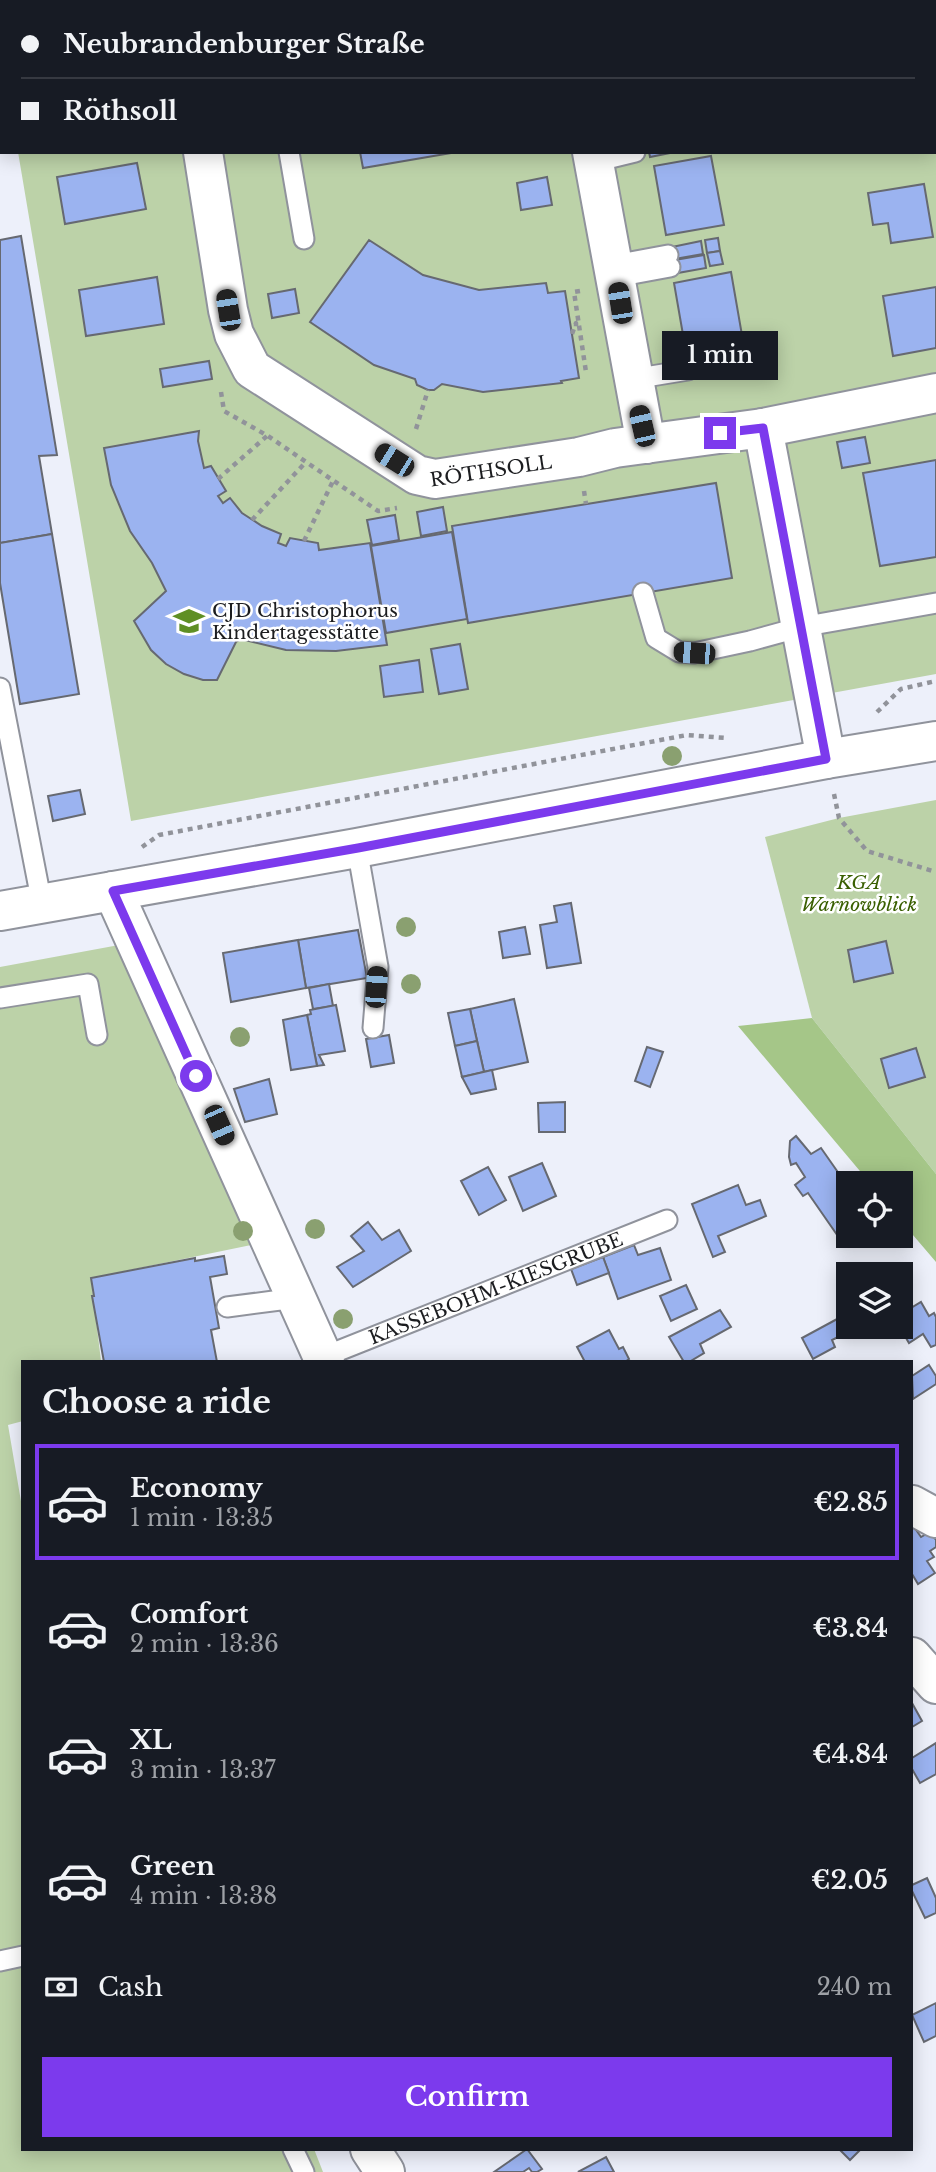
<!DOCTYPE html>
<html lang="en">
<head>
<meta charset="utf-8">
<style>
	body { margin:0; font-family:"Libre Baskerville",serif; background:#20242c; color:#f1f3f6; height:100vh; display:flex; flex-direction:column; font-size:26px; white-space:nowrap }
	* { box-sizing:border-box; margin:0 }
	p { font-size:23px; color:#9ea1a6 }
	.icon { flex:none; width:38px; height:38px; fill:none; stroke:currentColor; stroke-width:2; stroke-linecap:round; stroke-linejoin:round }
	.map { position:relative; flex:1; overflow:hidden }
	.details { position:absolute; left:21px; top:1360px; width:892px; height:791px; display:flex; flex-direction:column; background:#171b24; border-radius:0px; box-shadow:0 4px 18px #0003 }
	.details>* { flex:none }
	.guide { position:absolute; left:0px; top:0px; width:936px; height:154px; box-shadow:0 4px 18px #0003; display:grid; align-content:center; height:154px; padding:0 21px; background:#171b24 }
	.tools { position:absolute; left:836px; top:1171px; display:grid; gap:14px }
	.tools a { display:grid; place-items:center; width:77px; height:77px; border-radius:0px; background:#171b24; box-shadow:0 4px 18px #0003; font-size:35px }
	.end { position:absolute; width:32px; height:32px; margin:-16px; border:9px solid #7c3aed; background:#fff; box-shadow:0 0 0 4px #fff }
	.from { border-radius:50% }
	.bubble { position:absolute; height:49px; border-radius:0px; background:#171b24; box-shadow:0 4px 18px #0003; font-size:23px; font-weight:600; line-height:49px; text-align:center }
	.car { position:absolute; width:21px; height:42px; margin:-21px -10px; border-radius:9px; box-shadow:0 0 5px 2px #0007; background:linear-gradient(#222 24%,#8ab4d8 0 40%,#222 0 76%,#8ab4d8 0 86%,#222 0) }
	.guide b { display:flex; align-items:center; gap:24px; height:66px; font-size:26px }
	.guide b+b { border-top:2px solid #363941 }
	.guide i { width:18px; height:18px; background:#f1f3f6 }
	ul { padding:0; list-style:none }
	li { display:flex; align-items:center; gap:21px; height:116px; margin:0 14px 10px; padding:0 7px; border:4px solid transparent; border-radius:0px }
	li div { flex:1 }
	li b { display:block; font-size:26px }
	li em { font-style:normal; font-weight:600 }
	li.selected { border-color:#7c3aed }
	li>.icon { width:63px; height:63px; stroke-width:1.5 }
	h2 { padding:0 21px; font-size:32px; line-height:84px }
	.pay { display:flex; align-items:center; gap:18px; height:77px; padding:0 21px; font-size:26px }
	.pay p { margin-inline-start:auto }
	.primary-button { display:flex; gap:14px; margin-top:auto; padding:14px 21px }
	.primary-button a { flex:1; height:80px; border-radius:0px; background:#7c3aed; color:#fff; font-size:28px; font-weight:600; line-height:80px; text-align:center }
	.map>svg:first-child { display:block }
</style>
</head>
<body>
<div class="map">
<svg width="936" height="2172" viewBox="0 0 936 2172">
	<rect width="100%" height="100%" fill="#edf0fa"/>
	<!-- green -->
	<g fill="#bcd2a8">
		<path d="M0,0H936V674L131,821L18,152H934V2H2V58Z"/>
		<path d="M936,800V1174L812,1018L765,837L839,818Z"/>
		<path d="M119,945L256,1244L91,1278L101,1361L23,1362V1421L8,1425L23,1513V2149H314L323,2172H0V967Z"/>
	</g>
	<!-- forest -->
	<path fill="#a5c688" d="M812,1018L936,1174V1262L901,1221V1183H870L738,1026Z"/>
	<!-- building -->
	<g fill="#9bb3f0" stroke="#666971" stroke-width="2">
		<path d="M851,0H893L852,2Z"/>
		<path d="M360,152H457L363,168Z"/>
		<path d="M649,152H675L650,157Z"/>
		<path d="M711,156L724,225L666,235L654,166Z"/>
		<path d="M137,163L146,209L65,224L57,177Z"/>
		<path d="M547,177L552,205L521,210L517,183Z"/>
		<path d="M924,184L933,237L891,243L888,223L873,225L868,193Z"/>
		<path d="M21,236L57,455L39,456L52,534L0,543V240Z"/>
		<path d="M718,238L720,251L707,253L705,240Z"/>
		<path d="M369,240L423,275L479,290L546,283L548,293L565,291L579,378L561,381L562,383L483,392L442,384L434,390H428L417,385L415,379L374,365L310,322Z"/>
		<path d="M701,241L703,254L669,260L667,248Z"/>
		<path d="M720,251L723,264L710,266L707,253Z"/>
		<path d="M704,255L706,268L672,274L669,261Z"/>
		<path d="M731,272L743,341L686,352L674,283Z"/>
		<path d="M157,277L164,324L86,336L79,290Z"/>
		<path d="M936,287V348L893,356L883,296Z"/>
		<path d="M295,289L299,313L272,318L268,294Z"/>
		<path d="M737,355L740,368L726,370L724,357Z"/>
		<path d="M722,357L724,370L690,376L687,363Z"/>
		<path d="M209,361L212,379L163,387L160,369Z"/>
		<path d="M199,431L198,441L204,468L211,466L226,491L218,496L223,503L230,498L242,513L262,526L281,534L278,543L286,546L290,538L318,543L319,550L370,543L387,645L336,651L286,650L241,639L236,642L217,680H203L184,674L166,664L151,650L134,621L166,591L152,563L130,531L111,485L104,448Z"/>
		<path d="M865,437L870,463L842,468L837,442Z"/>
		<path d="M936,460V557L880,566L863,473Z"/>
		<path d="M716,483L732,578L468,623L452,526Z"/>
		<path d="M443,507L447,531L421,536L417,512Z"/>
		<path d="M395,515L399,540L372,545L367,520Z"/>
		<path d="M452,532L467,619L386,633L371,546Z"/>
		<path d="M52,534L79,694L20,704L0,583V543Z"/>
		<path d="M460,644L468,689L439,694L431,649Z"/>
		<path d="M419,660L423,692L384,697L380,666Z"/>
		<path d="M80,790L85,814L53,821L48,796Z"/>
		<path d="M571,903L581,963L547,968L540,925L557,922L554,906Z"/>
		<path d="M525,927L530,954L503,958L499,932Z"/>
		<path d="M358,930L367,978L306,988L298,940Z"/>
		<path d="M298,940L306,988L231,1002L223,953Z"/>
		<path d="M886,941L893,973L854,982L848,950Z"/>
		<path d="M329,984L333,1006L313,1009L309,988Z"/>
		<path d="M514,999L528,1062L484,1072L470,1009Z"/>
		<path d="M336,1005L345,1051L319,1055L324,1065L317,1066L307,1015L311,1014L310,1010Z"/>
		<path d="M470,1009L477,1041L455,1046L448,1013Z"/>
		<path d="M307,1015L317,1066L291,1070L283,1020Z"/>
		<path d="M389,1035L394,1063L371,1067L366,1039Z"/>
		<path d="M477,1041L484,1072L462,1077L455,1046Z"/>
		<path d="M647,1047L663,1052L650,1087L635,1081Z"/>
		<path d="M916,1048L925,1077L889,1088L881,1059Z"/>
		<path d="M492,1070L496,1089L471,1094L462,1077Z"/>
		<path d="M269,1079L277,1114L245,1122L234,1089Z"/>
		<path d="M565,1102V1132H539L538,1103Z"/>
		<path d="M796,1136L811,1154L821,1148L849,1188V1236H853L842,1242L808,1193L803,1196L795,1185L805,1177L796,1163L791,1165L789,1157L790,1141Z"/>
		<path d="M542,1163L556,1196L523,1211L509,1177Z"/>
		<path d="M488,1167L506,1200L479,1215L461,1181Z"/>
		<path d="M738,1185L746,1205L760,1200L766,1216L718,1236L725,1252L713,1257L692,1204Z"/>
		<path d="M368,1222L382,1240L399,1230L411,1251L353,1287L337,1267L364,1251L351,1236Z"/>
		<path d="M634,1245L638,1255L660,1248L671,1280L618,1299L603,1257Z"/>
		<path d="M224,1256L227,1274L210,1277L219,1328L211,1330L217,1362H104L92,1296H94L91,1278L195,1258V1261Z"/>
		<path d="M603,1257L609,1273L577,1285L571,1269Z"/>
		<path d="M686,1285L697,1309L671,1321L660,1296Z"/>
		<path d="M921,1302L929,1316L934,1313L936,1317V1345L931,1347L923,1334L909,1343L899,1326H901V1314Z"/>
		<path d="M720,1310L731,1327L700,1344L704,1353L689,1362H684L669,1337Z"/>
		<path d="M839,1318L846,1333L832,1340L835,1347L813,1359L802,1338Z"/>
		<path d="M609,1330L619,1349L623,1347L629,1359L625,1362H585L577,1347Z"/>
		<path d="M929,1365L936,1376V1384L913,1399L912,1376Z"/>
		<path d="M912,1524L921,1537L930,1532L936,1540V1547L930,1551L934,1557L927,1561L935,1573L918,1584L912,1574Z"/>
		<path d="M912,1703L922,1721L912,1727Z"/>
		<path d="M936,1743V1774L920,1783L912,1769V1758Z"/>
		<path d="M927,1878L936,1898V1913L925,1918L912,1891V1885Z"/>
		<path d="M936,2003V2036L924,2042L912,2015Z"/>
		<path d="M527,2149L542,2169L537,2172H532L529,2168L523,2172H494Z"/>
		<path d="M839,2149H861L850,2160Z"/>
		<path d="M606,2157L614,2172H578Z"/>
	</g>
	<g fill="none" stroke-linecap="round" stroke-linejoin="round">
		<!-- service casing -->
		<g stroke="#90939c" stroke-width="23">
			<g id="service">
				<path d="M289,152L304,239"/>
				<path d="M594,162L635,152"/>
				<path d="M614,265L668,255"/>
				<path d="M616,277L670,267"/>
				<path d="M633,379L688,370"/>
				<path d="M643,593L656,638L679,652L694,653L750,641L801,627L936,603"/>
				<path d="M0,688L42,904"/>
				<path d="M357,848L378,967L373,1028"/>
				<path d="M0,998L88,984L97,1035"/>
				<path d="M227,1307L296,1298"/>
				<path id="s1" d="M323,1357L667,1220"/>
				<path d="M0,1961L23,1956"/>
				<path d="M293,2149L304,2172"/>
			</g>
		</g>
		<!-- minor casing -->
		<g stroke="#90939c" stroke-width="42">
			<g id="minor">
				<path d="M555,0L557,2"/>
				<path d="M438,2L449,0"/>
				<path id="s2" d="M203,152L228,310L234,334L252,369L417,475L435,479L579,457L615,448L763,428L936,393"/>
				<path d="M592,152L646,444"/>
				<path d="M763,428L826,759"/>
				<path d="M113,891L325,1362"/>
				<path d="M912,1505L936,1518"/>
				<path d="M912,1657L936,1684"/>
				<path d="M370,2149L385,2172"/>
			</g>
		</g>
		<!-- secondary casing -->
		<g stroke="#90939c" stroke-width="42">
			<path id="secondary" d="M0,911L357,848L826,759L936,741"/>
		</g>
		<!-- path -->
		<g stroke="#91939a" stroke-width="4.5" stroke-dasharray="5 5" stroke-linecap="butt">
			<path d="M221,0V2"/>
			<path d="M325,0V2"/>
			<path d="M580,291L574,292L586,372"/>
			<path d="M572,334L576,323V328"/>
			<path d="M221,392L224,411L268,436L378,511L397,508"/>
			<path d="M416,429L428,390"/>
			<path d="M218,479L267,436"/>
			<path d="M584,491L586,504"/>
			<path d="M252,520L305,463"/>
			<path d="M304,541L333,481"/>
			<path d="M877,712L901,689L936,681"/>
			<path d="M834,794L839,818L867,851L936,872"/>
			<path d="M142,847L159,835L687,735L726,738"/>
		</g>
		<!-- service -->
		<use href="#service" stroke="#fff" stroke-width="19"/>
		<!-- minor -->
		<use href="#minor" stroke="#fff" stroke-width="38"/>
		<!-- secondary -->
		<use href="#secondary" stroke="#fff" stroke-width="38"/>
	</g>
	<!-- trees -->
	<g fill="#8aa070">
		<circle cx="672" cy="756" r="10"/>
		<circle cx="406" cy="927" r="10"/>
		<circle cx="411" cy="984" r="10"/>
		<circle cx="240" cy="1037" r="10"/>
		<circle cx="315" cy="1229" r="10"/>
		<circle cx="243" cy="1231" r="10"/>
		<circle cx="343" cy="1319" r="10"/>
	</g>
	<g fill="none" stroke-linecap="round" stroke-linejoin="round">
		<!-- route -->
		<path stroke="#7c3aed" stroke-width="9" d="M196,1076L113,891L358,848L826,759L763,428L720,433"/>
	</g>
	<!-- icons -->
	<defs>
		<g id="school-bare" transform="scale(2.415)"><path d="M0-5L7-2L0 1L-7-2ZM-4 1L0 2.5L4 1V4Q0 6-4 4Z" fill="#5f8f24" stroke="#fff" stroke-width="2.5" paint-order="stroke"/></g>
	</defs>
	<g fill-rule="evenodd">
		<use href="#school-bare" x="189" y="621"/>
	</g>
	<g text-anchor="middle" stroke-width="5" stroke-linejoin="round" paint-order="stroke">
		<!-- street labels -->
		<g font-size="19" fill="#1c1d20" stroke="#fff">
			<text dy="7" stroke="none"><textPath href="#s2" startOffset="495">RÖTHSOLL</textPath></text>
			<text dy="7" stroke="none"><textPath href="#s1" startOffset="186">KASSEBOHM-KIESGRUBE</textPath></text>
		</g>
		<!-- poi labels -->
		<g font-size="19" fill="#1c1d20" stroke="#fff" text-anchor="start">
			<text x="212" y="617">CJD Christophorus<tspan x="212" dy="22">Kindertagesstätte</tspan></text>
		</g>
		<!-- park labels -->
		<g font-size="19" font-style="italic" fill="#395f00" stroke="#fff">
			<text x="859" y="889">KGA<tspan x="859" dy="22">Warnowblick</tspan></text>
		</g>
	</g>
</svg>
<div class="tools">
<a><svg class="icon" aria-label="locate" viewBox="0 0 24 24"><circle cx="12" cy="12" r="6"/><path d="M12 2v4M12 18v4M2 12h4M18 12h4"/></svg></a>
<a><svg class="icon" aria-label="layers" viewBox="0 0 24 24"><path d="M12 4l9 5-9 5-9-5zM3 14l9 5 9-5"/></svg></a>
</div>
<i class="end from" style="left:196px;top:1076px"></i>
<i class="end" style="left:720px;top:433px"></i>
<div class="bubble" style="left:662px;top:331px;width:116px">1 min</div>
<i class="car" style="left:620px;top:303px;rotate:351deg"></i>
<i class="car" style="left:228px;top:310px;rotate:351deg"></i>
<i class="car" style="left:642px;top:426px;rotate:347deg"></i>
<i class="car" style="left:394px;top:460px;rotate:302deg"></i>
<i class="car" style="left:694px;top:653px;rotate:274deg"></i>
<i class="car" style="left:376px;top:987px;rotate:4deg"></i>
<i class="car" style="left:219px;top:1125px;rotate:156deg"></i>
<div class="guide">
<b><i class="from"></i>Neubrandenburger Straße</b>
<b><i></i>Röthsoll</b>
</div>
<section class="details">
<h2>Choose a ride</h2>
<ul>
<li class="selected"><svg class="icon" aria-label="car" viewBox="0 0 24 24"><path d="M5 17H2v-5l4-1 3-4h7l3 4 3 1v5h-3M9 17h6M6 11h13"/><circle cx="7" cy="17" r="2"/><circle cx="17" cy="17" r="2"/></svg><div><b>Economy</b><p>1 min · 13:35</p></div><em>€2.85</em></li>
<li><svg class="icon" aria-label="car" viewBox="0 0 24 24"><path d="M5 17H2v-5l4-1 3-4h7l3 4 3 1v5h-3M9 17h6M6 11h13"/><circle cx="7" cy="17" r="2"/><circle cx="17" cy="17" r="2"/></svg><div><b>Comfort</b><p>2 min · 13:36</p></div><em>€3.84</em></li>
<li><svg class="icon" aria-label="car" viewBox="0 0 24 24"><path d="M5 17H2v-5l4-1 3-4h7l3 4 3 1v5h-3M9 17h6M6 11h13"/><circle cx="7" cy="17" r="2"/><circle cx="17" cy="17" r="2"/></svg><div><b>XL</b><p>3 min · 13:37</p></div><em>€4.84</em></li>
<li><svg class="icon" aria-label="car" viewBox="0 0 24 24"><path d="M5 17H2v-5l4-1 3-4h7l3 4 3 1v5h-3M9 17h6M6 11h13"/><circle cx="7" cy="17" r="2"/><circle cx="17" cy="17" r="2"/></svg><div><b>Green</b><p>4 min · 13:38</p></div><em>€2.05</em></li>
</ul>
<div class="pay"><svg class="icon" aria-label="cash" viewBox="0 0 24 24"><path d="M3 7h18v10H3z"/><circle cx="12" cy="12" r="2"/></svg>Cash<p>240 m</p></div>
<div class="primary-button"><a>Confirm</a></div>
</section>
</div>
</body>
</html>
